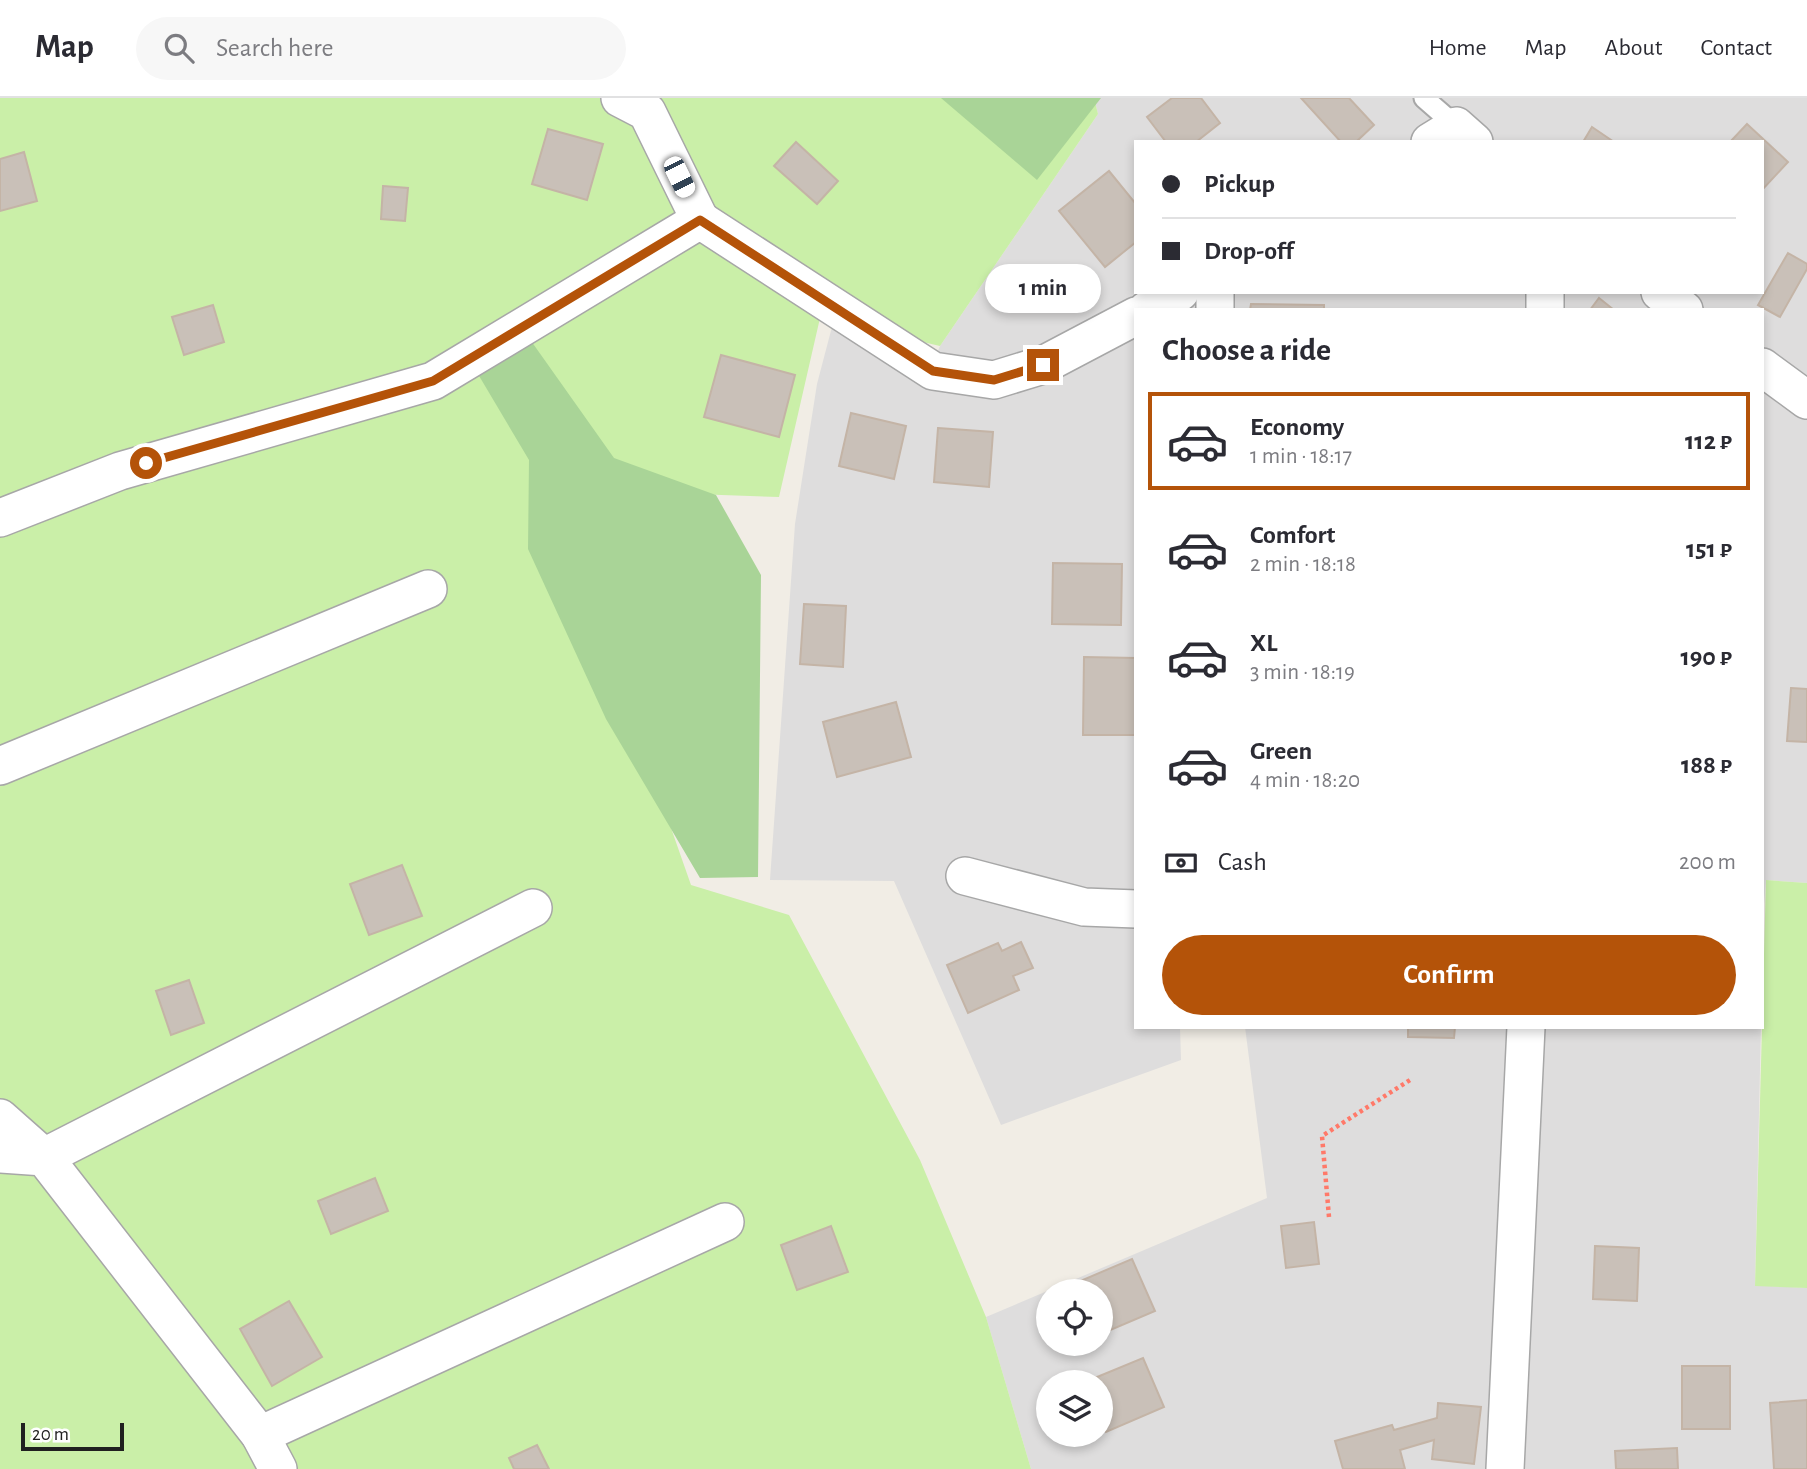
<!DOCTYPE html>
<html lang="en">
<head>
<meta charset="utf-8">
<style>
	body { margin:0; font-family:"Alegreya Sans",sans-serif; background:#f7f7f7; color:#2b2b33; height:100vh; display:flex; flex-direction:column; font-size:26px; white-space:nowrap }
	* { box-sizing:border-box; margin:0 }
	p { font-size:23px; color:#7c7c81 }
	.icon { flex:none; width:38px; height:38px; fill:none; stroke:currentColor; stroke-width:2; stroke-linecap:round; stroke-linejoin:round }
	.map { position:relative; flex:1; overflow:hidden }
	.side { position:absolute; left:1134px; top:210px; width:630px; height:721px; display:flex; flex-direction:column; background:#fff; border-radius:0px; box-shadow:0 4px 10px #0003 }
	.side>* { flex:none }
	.top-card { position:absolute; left:1134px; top:42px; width:630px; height:154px; border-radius:0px; box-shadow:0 4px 10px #0003; display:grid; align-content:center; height:154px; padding:0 28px; background:#fff }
	.controls { position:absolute; left:1036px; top:1181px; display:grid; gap:14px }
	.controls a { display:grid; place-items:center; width:77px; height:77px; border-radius:50%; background:#fff; box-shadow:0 4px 10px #0003; font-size:35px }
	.scale { position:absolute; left:21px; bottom:18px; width:103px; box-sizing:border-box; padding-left:7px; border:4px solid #202020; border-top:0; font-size:19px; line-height:24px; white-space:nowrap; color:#202020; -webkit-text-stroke:5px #fff; paint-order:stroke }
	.end { position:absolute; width:32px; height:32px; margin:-16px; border:9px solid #b45309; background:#fff; box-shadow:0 0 0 4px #fff }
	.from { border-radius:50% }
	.bubble { position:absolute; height:49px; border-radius:24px; background:#fff; box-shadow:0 4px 10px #0003; font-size:23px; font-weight:700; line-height:49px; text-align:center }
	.car { position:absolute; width:21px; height:42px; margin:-21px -10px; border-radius:9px; box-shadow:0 0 5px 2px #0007; background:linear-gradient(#fff 24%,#345 0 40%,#fff 0 76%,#345 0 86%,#fff 0) }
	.top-card b { display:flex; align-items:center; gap:24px; height:66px; font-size:26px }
	.top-card b+b { border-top:2px solid #e1e1e2 }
	.top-card i { width:18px; height:18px; background:#2b2b33 }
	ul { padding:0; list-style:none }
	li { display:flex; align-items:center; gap:21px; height:98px; margin:0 14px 10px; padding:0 14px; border:4px solid transparent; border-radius:0px }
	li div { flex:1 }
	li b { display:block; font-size:26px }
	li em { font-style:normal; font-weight:700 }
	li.current { border-color:#b45309 }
	li>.icon { width:63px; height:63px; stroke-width:1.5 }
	h2 { padding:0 28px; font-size:32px; line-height:84px }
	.pay { display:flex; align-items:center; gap:18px; height:77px; padding:0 28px; font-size:26px }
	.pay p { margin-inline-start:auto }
	.cta { display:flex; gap:14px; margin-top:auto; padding:14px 28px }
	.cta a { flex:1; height:80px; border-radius:42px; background:#b45309; color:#fff; font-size:28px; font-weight:700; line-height:80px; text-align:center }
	header { display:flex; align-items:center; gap:42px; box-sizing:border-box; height:98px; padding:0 35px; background:#fff; border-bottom:2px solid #e1e1e2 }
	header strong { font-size:33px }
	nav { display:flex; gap:38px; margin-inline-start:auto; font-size:24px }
	.search { width:490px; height:63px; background:#f7f7f7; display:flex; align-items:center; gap:18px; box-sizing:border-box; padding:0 24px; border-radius:38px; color:#7c7c81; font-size:26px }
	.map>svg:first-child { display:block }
</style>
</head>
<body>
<header>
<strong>Map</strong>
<div class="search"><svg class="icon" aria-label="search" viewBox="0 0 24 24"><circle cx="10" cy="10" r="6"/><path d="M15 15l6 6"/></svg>Search here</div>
<nav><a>Home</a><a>Map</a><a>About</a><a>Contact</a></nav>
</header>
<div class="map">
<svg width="1807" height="1371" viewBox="0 0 1807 1371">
	<rect width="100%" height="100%" fill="#f1ede5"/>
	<!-- residential -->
	<g fill="#dedddd" fill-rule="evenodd">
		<path d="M1094,0H1807V785L1766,782L1762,831V212H1136V929H1180L1181,962L1001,1027L894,783L770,782L795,426L817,286L833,225L927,279L940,248L1098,16ZM1136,44H1762V194H1136Z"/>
		<path d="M1245,929H1761L1755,1187L1807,1190V1371H1031L986,1219L1267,1100ZM1048,1194H1101V1246H1048ZM1048,1284H1101V1337H1048Z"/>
	</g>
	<!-- grass -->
	<g fill="#caefa8">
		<path d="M0,0H1094L1098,16L940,248L820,220L779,399L552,391L691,787L789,817L920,1062L986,1219L1031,1371H0Z"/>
		<path d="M1766,782L1807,785V1190L1755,1188Z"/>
	</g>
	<!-- forest -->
	<g fill="#a9d497">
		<path d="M941,0H1101L1037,82Z"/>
		<path d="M529,240L614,360L716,397L761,477L758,779L700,780L606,621L528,451L529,362L472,266Z"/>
	</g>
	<!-- building -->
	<g fill="#c9c0b8" stroke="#c4b4a6" stroke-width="2">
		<path d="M1172,0H1201L1220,25L1196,44H1166L1147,19Z"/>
		<path d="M1301,0H1349L1374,27L1356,44H1341Z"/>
		<path d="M1747,26L1788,64L1762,92V44H1730Z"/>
		<path d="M1592,29L1614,44H1583Z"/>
		<path d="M548,31L603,46L587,102L532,86Z"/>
		<path d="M796,44L838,83L817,106L774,68Z"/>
		<path d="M24,54L37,103L0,113V61Z"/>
		<path d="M1109,73L1136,106V144L1105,169L1059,113Z"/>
		<path d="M383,88L408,90L405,123L381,121Z"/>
		<path d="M1788,155L1807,166V171L1780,219L1758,207Z"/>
		<path d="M1599,200L1614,212H1590Z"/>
		<path d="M1251,206L1324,207V212H1250Z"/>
		<path d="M213,207L224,244L184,257L172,219Z"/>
		<path d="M721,257L795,277L779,339L704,319Z"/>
		<path d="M851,315L906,328L894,381L839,368Z"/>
		<path d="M938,330L993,334L989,389L934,384Z"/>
		<path d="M1053,465L1122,466L1121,527L1052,526Z"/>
		<path d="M804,506L846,508L843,569L800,566Z"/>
		<path d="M1084,559L1136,560V637H1083Z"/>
		<path d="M1791,590L1807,591V644L1787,643Z"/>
		<path d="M896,604L911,659L837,679L823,624Z"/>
		<path d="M402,767L422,818L369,837L350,786Z"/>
		<path d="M1021,844L1033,870L1013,878L1019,892L968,915L947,867L998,845L1002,853Z"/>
		<path d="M189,882L204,925L171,937L156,893Z"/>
		<path d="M1408,929H1455L1454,940L1408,939Z"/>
		<path d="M375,1080L388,1113L331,1136L318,1103Z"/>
		<path d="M1314,1124L1319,1166L1286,1170L1281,1128Z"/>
		<path d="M831,1128L848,1174L797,1192L781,1147Z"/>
		<path d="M1595,1148L1639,1150L1637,1203L1593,1201Z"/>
		<path d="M1132,1161L1155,1213L1101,1236V1194H1082L1078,1184Z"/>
		<path d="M289,1203L322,1259L272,1288L240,1231Z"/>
		<path d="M1143,1260L1164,1309L1106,1334L1101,1322V1284H1085Z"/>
		<rect x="1682" y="1268" width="48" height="63"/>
		<path d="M1807,1302V1371H1774L1770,1305Z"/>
		<path d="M1438,1305L1481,1309L1474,1366L1432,1361L1434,1342L1400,1352L1405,1371H1343L1335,1343L1392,1327L1394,1332L1437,1320Z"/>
		<path d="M537,1347L549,1371H514L509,1360Z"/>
		<path d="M1677,1350L1678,1371H1616L1615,1353Z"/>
	</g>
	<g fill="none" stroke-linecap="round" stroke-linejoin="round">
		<!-- lane casing -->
		<g stroke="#a7a7a7" stroke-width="23">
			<path id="lane" d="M1424,0L1456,28"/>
		</g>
		<!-- street casing -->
		<g stroke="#a7a7a7" stroke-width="40">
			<g id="street">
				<path d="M620,0L647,14L700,122"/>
				<path d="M1430,44L1456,28L1474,44"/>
				<path d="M1660,194L1684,212"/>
				<path d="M1147,212L1180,194"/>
				<path d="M1215,212V194"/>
				<path d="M1545,212V194"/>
				<path d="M1762,269L1807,302"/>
				<path d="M0,420L120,373L433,283L700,122L933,273L994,282L1043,267L1136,218"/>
				<path d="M0,668L428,491"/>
				<path d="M965,778L1084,809L1136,811"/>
				<path d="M0,1020L44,1059L533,810"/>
				<path d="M0,1056L44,1059L260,1337L278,1371"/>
				<path d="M260,1337L725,1124"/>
				<path d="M1505,1371L1526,929"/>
			</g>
		</g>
		<!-- path -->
		<path stroke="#ff7969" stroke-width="4.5" stroke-dasharray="3.5 3.5" stroke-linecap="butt" d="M1329,1119L1322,1038L1410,982"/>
		<!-- lane -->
		<use href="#lane" stroke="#fff" stroke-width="19"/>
		<!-- street -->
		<use href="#street" stroke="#fff" stroke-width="37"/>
	</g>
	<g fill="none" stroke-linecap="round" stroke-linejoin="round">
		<!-- route -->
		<path stroke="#b45309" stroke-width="9" d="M146,365L433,283L700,122L933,273L994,282L1043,267"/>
	</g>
</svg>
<div class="controls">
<a><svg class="icon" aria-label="locate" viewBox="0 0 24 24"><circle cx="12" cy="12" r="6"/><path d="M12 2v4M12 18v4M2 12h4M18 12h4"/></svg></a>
<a><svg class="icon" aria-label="layers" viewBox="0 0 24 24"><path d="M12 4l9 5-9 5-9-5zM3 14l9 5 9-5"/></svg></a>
</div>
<div class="scale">20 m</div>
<i class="end from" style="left:146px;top:365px"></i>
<i class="end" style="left:1043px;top:267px"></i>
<div class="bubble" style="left:985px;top:166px;width:116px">1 min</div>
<i class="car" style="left:679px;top:79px;rotate:154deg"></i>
<div class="top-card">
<b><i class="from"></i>Pickup</b>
<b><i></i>Drop-off</b>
</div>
<section class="side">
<h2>Choose a ride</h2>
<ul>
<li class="current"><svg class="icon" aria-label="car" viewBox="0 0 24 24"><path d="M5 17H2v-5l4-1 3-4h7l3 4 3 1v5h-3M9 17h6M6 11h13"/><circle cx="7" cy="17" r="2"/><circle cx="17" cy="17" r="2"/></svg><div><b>Economy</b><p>1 min · 18:17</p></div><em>112 ₽</em></li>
<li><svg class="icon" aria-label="car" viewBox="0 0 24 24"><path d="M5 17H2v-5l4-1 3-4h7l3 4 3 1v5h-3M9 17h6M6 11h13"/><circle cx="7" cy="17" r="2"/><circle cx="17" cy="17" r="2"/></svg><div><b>Comfort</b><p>2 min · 18:18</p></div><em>151 ₽</em></li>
<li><svg class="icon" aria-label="car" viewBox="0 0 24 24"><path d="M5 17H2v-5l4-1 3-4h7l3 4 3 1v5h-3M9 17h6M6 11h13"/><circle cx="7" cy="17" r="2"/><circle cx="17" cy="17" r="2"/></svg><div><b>XL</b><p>3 min · 18:19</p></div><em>190 ₽</em></li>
<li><svg class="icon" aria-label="car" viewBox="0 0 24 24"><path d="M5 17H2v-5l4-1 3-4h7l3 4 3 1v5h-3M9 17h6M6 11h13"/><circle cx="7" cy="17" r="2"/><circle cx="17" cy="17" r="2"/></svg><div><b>Green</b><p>4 min · 18:20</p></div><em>188 ₽</em></li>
</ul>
<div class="pay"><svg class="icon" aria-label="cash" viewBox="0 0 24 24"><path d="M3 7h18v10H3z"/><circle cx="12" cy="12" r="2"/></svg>Cash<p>200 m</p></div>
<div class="cta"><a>Confirm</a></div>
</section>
</div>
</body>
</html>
